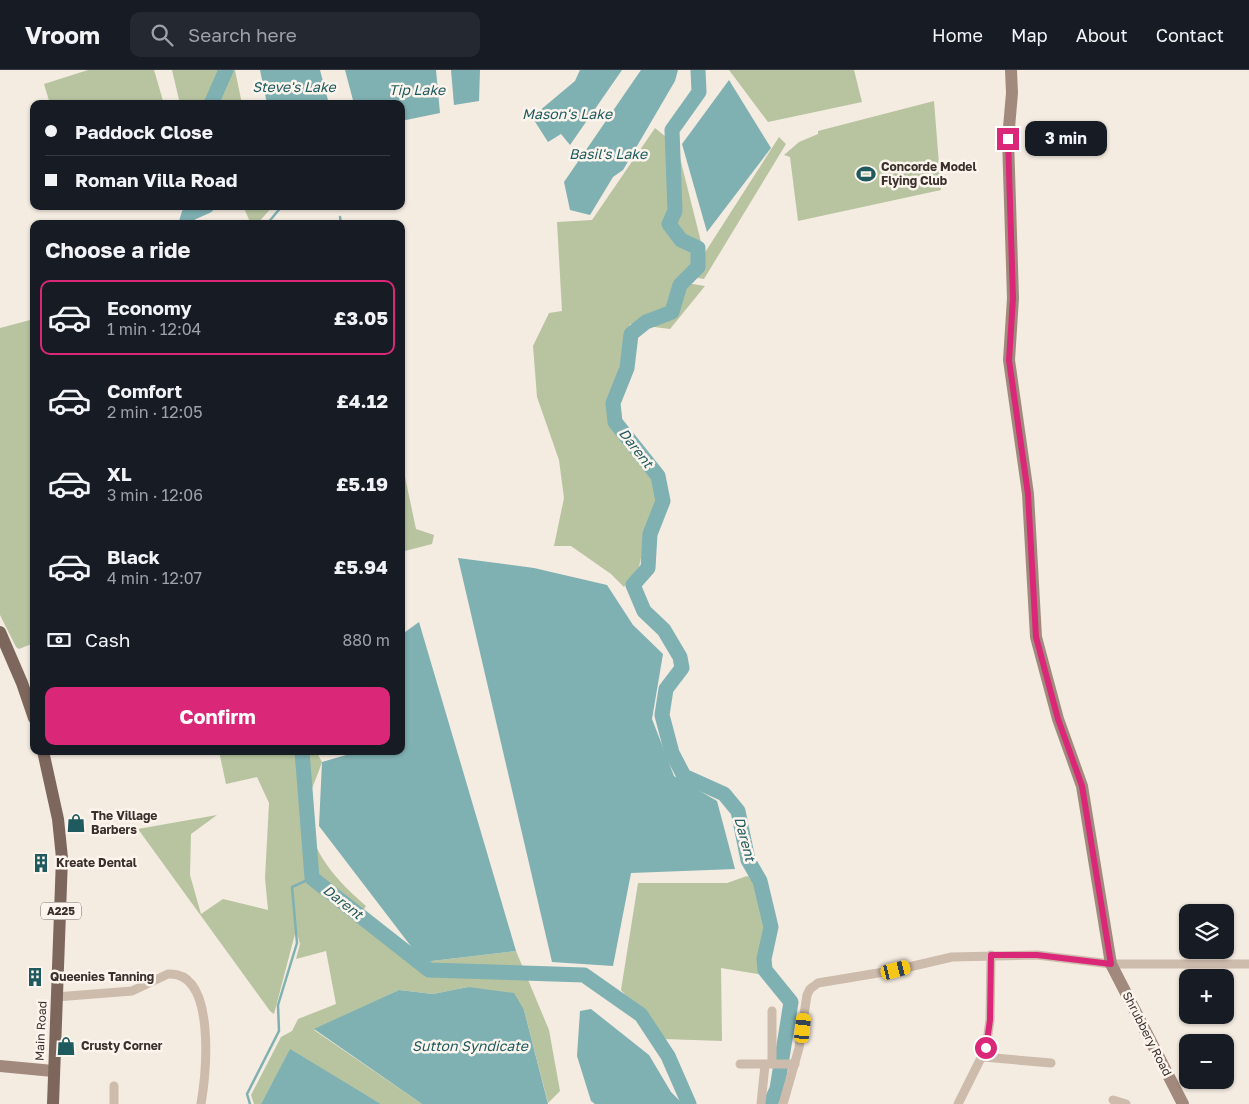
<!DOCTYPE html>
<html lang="en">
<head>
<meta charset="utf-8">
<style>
	body { margin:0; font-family:"Golos Text",sans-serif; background:#242831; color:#f1f3f6; height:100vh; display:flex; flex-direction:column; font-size:19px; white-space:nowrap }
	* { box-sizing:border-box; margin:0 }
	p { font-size:16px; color:#9ea1a6 }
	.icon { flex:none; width:28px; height:28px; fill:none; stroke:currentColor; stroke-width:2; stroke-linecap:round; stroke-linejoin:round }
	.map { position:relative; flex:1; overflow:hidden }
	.side { position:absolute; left:30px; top:150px; width:375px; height:535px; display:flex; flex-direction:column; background:#171b24; border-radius:10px; box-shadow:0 1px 4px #0004 }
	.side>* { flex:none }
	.guide { position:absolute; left:30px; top:30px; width:375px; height:110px; border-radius:10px; box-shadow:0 1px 4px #0004; display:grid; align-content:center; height:110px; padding:0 15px; background:#171b24 }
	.buttons { position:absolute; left:1179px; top:834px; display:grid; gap:10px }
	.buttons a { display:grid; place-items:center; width:55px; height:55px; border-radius:10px; background:#171b24; box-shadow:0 1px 4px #0004; font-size:25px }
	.end { position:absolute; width:22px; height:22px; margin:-11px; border:6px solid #db2777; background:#fff; box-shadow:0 0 0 2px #fff }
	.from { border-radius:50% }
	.bubble { position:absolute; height:35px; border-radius:10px; background:#171b24; box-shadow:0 1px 4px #0004; font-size:16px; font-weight:700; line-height:35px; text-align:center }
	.car { position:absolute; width:15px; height:30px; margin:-15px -8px; border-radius:6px; box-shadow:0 0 4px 1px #0007; background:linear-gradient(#f5c518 24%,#345 0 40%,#f5c518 0 76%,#345 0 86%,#f5c518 0) }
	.guide b { display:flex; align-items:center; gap:18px; height:48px; font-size:19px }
	.guide b+b { border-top:1px solid #363941 }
	.guide i { width:12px; height:12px; background:#f1f3f6 }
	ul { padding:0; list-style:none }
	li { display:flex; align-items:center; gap:15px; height:75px; margin:0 10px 8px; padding:0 5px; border:2px solid transparent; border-radius:10px }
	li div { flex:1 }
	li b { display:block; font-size:19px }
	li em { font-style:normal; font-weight:700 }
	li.current { border-color:#db2777 }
	li>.icon { width:45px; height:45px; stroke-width:1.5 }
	h2 { padding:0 15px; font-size:22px; line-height:60px }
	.pay { display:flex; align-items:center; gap:12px; height:55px; padding:0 15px; font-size:19px }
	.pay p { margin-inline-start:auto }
	.primary-button { display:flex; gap:10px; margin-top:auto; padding:10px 15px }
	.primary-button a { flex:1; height:58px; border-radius:10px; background:#db2777; color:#fff; font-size:20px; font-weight:700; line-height:58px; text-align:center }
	header { display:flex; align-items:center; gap:30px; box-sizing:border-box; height:70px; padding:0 25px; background:#171b24; border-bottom:1px solid #363941 }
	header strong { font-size:24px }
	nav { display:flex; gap:28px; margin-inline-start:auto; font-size:18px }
	.search { width:350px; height:45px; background:#242831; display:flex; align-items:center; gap:12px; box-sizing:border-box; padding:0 18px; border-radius:10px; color:#9ea1a6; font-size:19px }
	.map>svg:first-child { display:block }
</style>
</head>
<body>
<header>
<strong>Vroom</strong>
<div class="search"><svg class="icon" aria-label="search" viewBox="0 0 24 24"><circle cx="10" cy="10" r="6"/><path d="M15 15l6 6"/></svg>Search here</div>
<nav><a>Home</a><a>Map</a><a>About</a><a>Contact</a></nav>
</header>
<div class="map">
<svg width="1249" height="1034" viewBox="0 0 1249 1034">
	<rect width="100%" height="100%" fill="#f4ebe1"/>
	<!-- green -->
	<g fill="#b8c4a0">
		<path d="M88,0H154L164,34H50L44,14Z"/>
		<path d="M172,0H235L242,34H180Z"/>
		<path d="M729,0H854L862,32L768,52Z"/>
		<path d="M934,31L941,120L798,151L790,87L784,85L799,72L818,64V61Z"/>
		<path d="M655,58L677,76L704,184L779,67L786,74L704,209L686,206L680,212L705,216L670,259L630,254L610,336L617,362L656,409L657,434L647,459L639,497L624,517L611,504L571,476H554L564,428L559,390L537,327L533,276L549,243L562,241L557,152L592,150Z"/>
		<path d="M243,136H273L257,154H251Z"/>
		<path d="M34,249V573L19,579L16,577L0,545V258Z"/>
		<path d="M401,388L416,459L434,465L432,474L401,482Z"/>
		<path d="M219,681H316L322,692C318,705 309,722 308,736C305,778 338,812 366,836L357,850L419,901L423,892L516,881L549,960L560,1021L548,1033L524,940L468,917L433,924L399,920L314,960L422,1034H381L290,980L261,1034H254L251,1025L281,967L292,961L298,949L336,934L326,881L296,889L300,874L296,860L274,944L270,941L138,759L217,745L191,764L190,805L201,844L223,829L268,840L265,808L269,733L257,707L226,714Z"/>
		<path d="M747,806L755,809L767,857L762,883L764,905L721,898L722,971L664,969L621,920L638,813H727Z"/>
	</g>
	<!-- water -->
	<g fill="#7fb0b2">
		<path d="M260,0H320L329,34H267Z"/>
		<path d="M345,0H436L440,43L401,51V34H354Z"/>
		<path d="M451,0H480L479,31L454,35Z"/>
		<path d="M580,0H622L570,75L561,64L548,72L532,47L575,11Z"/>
		<path d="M641,0H678L675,11L623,100L613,107L590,145L570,140L564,112Z"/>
		<path d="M729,10L771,78L707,162L682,74Z"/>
		<path d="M458,488L534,498L607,515L633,555L663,584L652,649L674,706L717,731L735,799L631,803L613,896L552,892Z"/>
		<path d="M419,552L516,881L423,892L319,756L322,692L360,681H401V565Z"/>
		<path d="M468,917L514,923L524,940L548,1034H422L314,959L399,920L433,924Z"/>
		<path d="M591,939L649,985L671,1022L683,1034H595L591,1031L577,986L580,941Z"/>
		<path d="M290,979L381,1034H261Z"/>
	</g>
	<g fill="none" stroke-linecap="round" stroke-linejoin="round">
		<!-- stream -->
		<g stroke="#7fb0b2" stroke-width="2.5">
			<path d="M340,147L341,154"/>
			<path d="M267,154L282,136"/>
			<path d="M250,1034L247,1024L279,961L278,935L297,873L292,817L312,808"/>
		</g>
		<!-- river -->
		<g stroke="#7fb0b2" stroke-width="15">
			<path d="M698,0L699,22L672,60L675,141L669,154L681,170L698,178V197L680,215L672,242L646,252L631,264L627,298L613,333L615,352L658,406L663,431L650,464L648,498L633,515L644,541L664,560L680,587L682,598L666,619L662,645L672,683L684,706L724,724L738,741L748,790L760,811L771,857L764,889L765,900L791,932L777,1019L770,1034"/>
			<path d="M211,34L226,0"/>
			<path d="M186,154L189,144L207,136"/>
			<path d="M302,681L312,808L429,900L584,905L641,945L668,986L689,1034"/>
		</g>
		<!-- street -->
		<g stroke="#cdbbac" stroke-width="9">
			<path d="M56,927L132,921L168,904C217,901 206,1004 201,1034"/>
			<path d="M983,987L1051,993"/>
			<path d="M772,993V941"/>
			<path d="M740,994H795"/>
			<path d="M114,1016V1034"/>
			<path d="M1113,1030L1126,1034"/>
			<path d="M761,1034L765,995"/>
			<path d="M783,1034L799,978L807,925L810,919L818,913L896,900L952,887L1037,885L1111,894H1249"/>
			<path d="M958,1034L986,978L990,950L991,885"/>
		</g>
		<!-- secondary -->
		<g stroke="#a18a7d" stroke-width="12">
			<path d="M1011,0L1012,23L1008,69L1013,228L1009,290L1028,424L1036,567L1058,649L1082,716L1111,894L1183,1034"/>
			<path d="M0,996L53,1001"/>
		</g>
		<!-- primary -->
		<g stroke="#7d675c" stroke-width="12">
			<path d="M0,562L22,613L34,648"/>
			<path d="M43,681L58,749L62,788L53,1034"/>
		</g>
	</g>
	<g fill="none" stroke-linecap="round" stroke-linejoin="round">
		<!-- route -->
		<path stroke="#db2777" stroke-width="6" d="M986,978L990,950L991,885H1037L1111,894L1082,716L1058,649L1036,567L1028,424L1009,290L1013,228L1008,69"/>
	</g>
	<!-- icons -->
	<defs>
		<g id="stadium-bare" transform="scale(1.5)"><path d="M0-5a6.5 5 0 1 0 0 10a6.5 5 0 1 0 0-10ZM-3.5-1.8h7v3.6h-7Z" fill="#1f5a5e" stroke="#fbf5ee" stroke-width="2.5" paint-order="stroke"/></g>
		<g id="shop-bare" transform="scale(1.5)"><path d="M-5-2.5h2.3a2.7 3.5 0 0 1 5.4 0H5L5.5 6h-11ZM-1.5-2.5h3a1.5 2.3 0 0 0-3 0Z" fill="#1f5a5e" stroke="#fbf5ee" stroke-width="2.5" paint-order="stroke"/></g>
		<g id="building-bare" transform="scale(1.5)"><path d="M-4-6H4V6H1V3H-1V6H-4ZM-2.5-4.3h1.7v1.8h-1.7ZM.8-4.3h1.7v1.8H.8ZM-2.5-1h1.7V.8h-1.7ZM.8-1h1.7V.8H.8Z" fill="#1f5a5e" stroke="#fbf5ee" stroke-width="2.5" paint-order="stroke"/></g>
	</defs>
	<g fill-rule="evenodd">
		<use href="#stadium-bare" x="866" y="104"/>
		<use href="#shop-bare" x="76" y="753"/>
		<use href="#building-bare" x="41" y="793"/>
		<use href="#building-bare" x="35" y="907"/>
		<use href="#shop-bare" x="66" y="976"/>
	</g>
	<g text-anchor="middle" stroke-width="5" stroke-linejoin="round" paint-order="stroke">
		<!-- shield labels -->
		<rect fill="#fbf5ee" stroke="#756b66" stroke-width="1" x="41" y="832.5" width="40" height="17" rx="4"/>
		<g font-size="11" font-weight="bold" fill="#3b302b">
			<text x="61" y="845">A225</text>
		</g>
		<!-- poi labels -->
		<g font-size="12" font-weight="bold" fill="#3b302b" stroke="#fbf5ee" text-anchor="start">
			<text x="881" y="101">Concorde Model<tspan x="881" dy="14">Flying Club</tspan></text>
			<text x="91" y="750">The Village<tspan x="91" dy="14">Barbers</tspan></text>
			<text x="56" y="797">Kreate Dental</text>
			<text x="50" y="911">Queenies Tanning</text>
			<text x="81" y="980">Crusty Corner</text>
		</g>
		<!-- street labels -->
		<g font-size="12" fill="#3b302b" stroke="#fbf5ee">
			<text transform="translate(41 961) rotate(-87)" y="4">Main Road</text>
			<text transform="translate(1147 964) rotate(63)" y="4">Shrubbery Road</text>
		</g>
		<!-- water labels -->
		<g font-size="14" font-style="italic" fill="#1f5a5e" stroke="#fbf5ee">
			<text x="294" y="22">Steve's Lake</text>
			<text x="417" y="25">Tip Lake</text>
			<text x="567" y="49">Mason's Lake</text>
			<text x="608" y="89">Basil's Lake</text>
			<text transform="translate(636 378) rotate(52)" y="5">Darent</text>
			<text transform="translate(745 769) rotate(75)" y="5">Darent</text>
			<text transform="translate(343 832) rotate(38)" y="5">Darent</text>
			<text x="470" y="981">Sutton Syndicate</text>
		</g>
	</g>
</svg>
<div class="buttons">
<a><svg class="icon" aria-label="layers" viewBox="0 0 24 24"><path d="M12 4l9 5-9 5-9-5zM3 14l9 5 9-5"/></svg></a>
<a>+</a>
<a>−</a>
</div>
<i class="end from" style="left:986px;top:978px"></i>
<i class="end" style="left:1008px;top:69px"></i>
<div class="bubble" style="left:1025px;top:51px;width:82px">3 min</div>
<i class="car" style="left:896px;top:900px;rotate:76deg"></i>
<i class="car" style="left:803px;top:958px;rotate:6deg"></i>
<div class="guide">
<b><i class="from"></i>Paddock Close</b>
<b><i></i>Roman Villa Road</b>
</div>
<section class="side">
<h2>Choose a ride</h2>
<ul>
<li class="current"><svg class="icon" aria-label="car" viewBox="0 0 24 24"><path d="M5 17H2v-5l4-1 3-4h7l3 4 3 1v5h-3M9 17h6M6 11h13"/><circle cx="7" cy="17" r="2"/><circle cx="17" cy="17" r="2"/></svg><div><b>Economy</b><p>1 min · 12:04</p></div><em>£3.05</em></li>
<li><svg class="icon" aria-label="car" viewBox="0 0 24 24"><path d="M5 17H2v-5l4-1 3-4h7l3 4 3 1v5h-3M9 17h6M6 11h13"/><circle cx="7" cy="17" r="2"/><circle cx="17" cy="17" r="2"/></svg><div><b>Comfort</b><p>2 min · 12:05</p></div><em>£4.12</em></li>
<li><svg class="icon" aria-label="car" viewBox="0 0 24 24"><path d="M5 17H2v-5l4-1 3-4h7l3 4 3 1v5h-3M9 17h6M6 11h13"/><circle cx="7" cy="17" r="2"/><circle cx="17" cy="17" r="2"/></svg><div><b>XL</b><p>3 min · 12:06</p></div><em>£5.19</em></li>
<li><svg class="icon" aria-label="car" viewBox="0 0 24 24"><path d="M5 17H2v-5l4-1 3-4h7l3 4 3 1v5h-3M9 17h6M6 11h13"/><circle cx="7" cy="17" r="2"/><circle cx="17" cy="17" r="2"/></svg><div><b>Black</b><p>4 min · 12:07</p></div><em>£5.94</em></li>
</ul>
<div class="pay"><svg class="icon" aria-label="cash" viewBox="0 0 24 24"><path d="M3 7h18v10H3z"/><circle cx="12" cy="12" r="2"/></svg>Cash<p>880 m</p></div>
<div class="primary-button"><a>Confirm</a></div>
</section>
</div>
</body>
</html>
